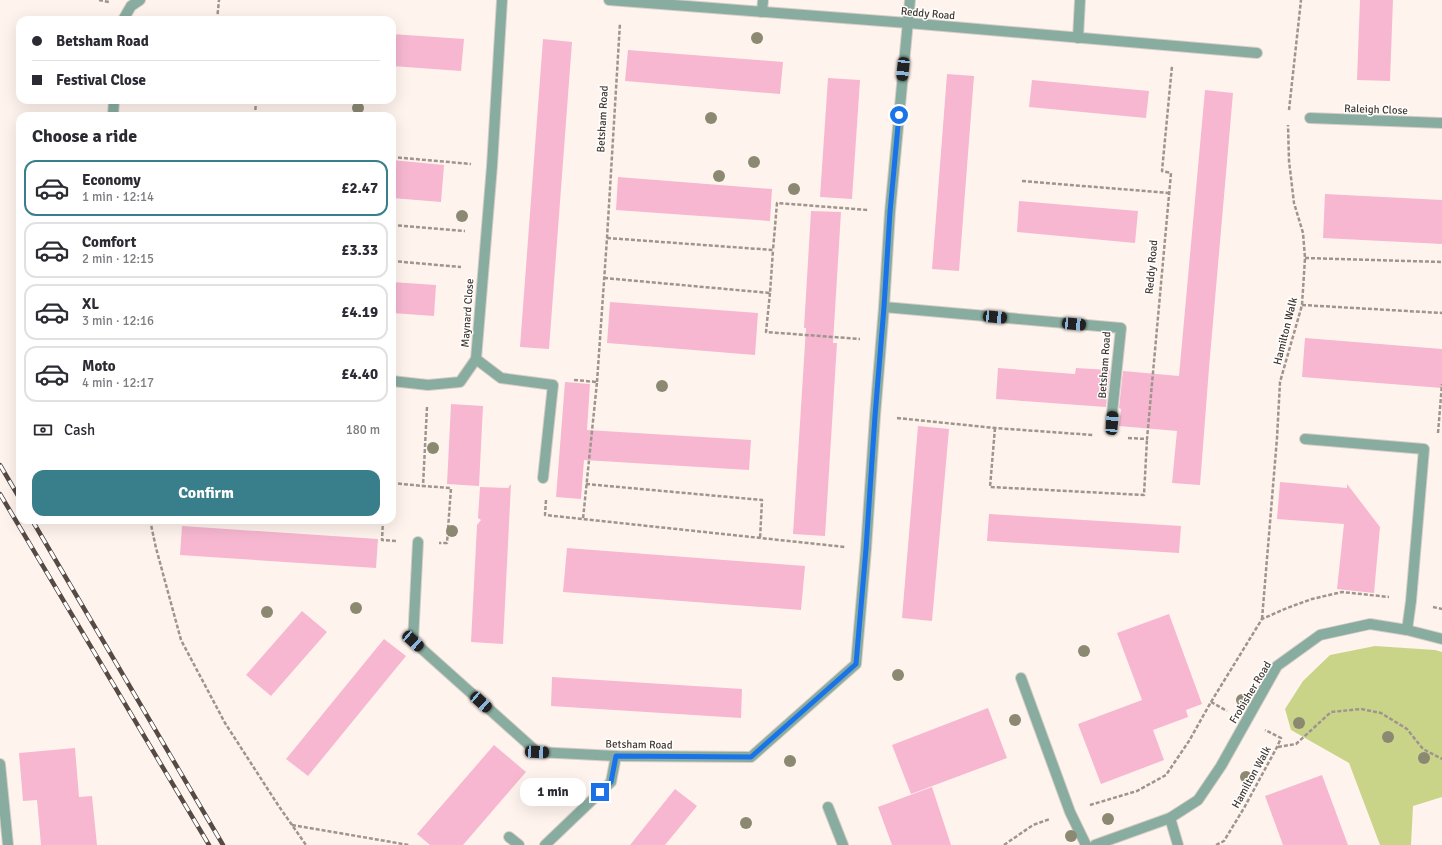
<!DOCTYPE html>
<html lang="en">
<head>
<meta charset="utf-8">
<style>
	body { margin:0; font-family:Signika,sans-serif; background:#f2f2f3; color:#2b2b33; height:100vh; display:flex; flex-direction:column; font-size:15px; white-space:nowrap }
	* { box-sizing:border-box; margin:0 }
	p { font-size:13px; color:#7c7c81 }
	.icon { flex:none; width:22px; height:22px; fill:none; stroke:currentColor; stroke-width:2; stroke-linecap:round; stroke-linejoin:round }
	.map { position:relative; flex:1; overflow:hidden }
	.sheet { position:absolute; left:16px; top:112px; width:380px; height:412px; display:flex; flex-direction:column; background:#fff; border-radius:12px; box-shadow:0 4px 16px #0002 }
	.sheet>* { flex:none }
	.guide { position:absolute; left:16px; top:16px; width:380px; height:88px; border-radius:12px; box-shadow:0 4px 16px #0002; display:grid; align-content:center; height:88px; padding:0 16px; background:#fff }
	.end { position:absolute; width:18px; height:18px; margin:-9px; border:5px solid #1a73e8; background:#fff; box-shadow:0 0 0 2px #fff }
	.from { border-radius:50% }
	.bubble { position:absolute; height:28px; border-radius:12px; background:#fff; box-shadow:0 4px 16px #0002; font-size:13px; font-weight:700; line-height:28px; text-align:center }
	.car { position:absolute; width:12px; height:24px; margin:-12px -6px; border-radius:5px; box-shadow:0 0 3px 1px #0007; background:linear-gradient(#222 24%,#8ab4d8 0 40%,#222 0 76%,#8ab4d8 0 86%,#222 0) }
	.guide b { display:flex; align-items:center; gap:14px; height:38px; font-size:15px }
	.guide b+b { border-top:1px solid #e1e1e2 }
	.guide i { width:10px; height:10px; background:#2b2b33 }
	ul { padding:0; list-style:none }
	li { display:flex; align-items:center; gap:12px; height:56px; margin:0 8px 6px; padding:0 8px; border:2px solid #e1e1e2; border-radius:12px }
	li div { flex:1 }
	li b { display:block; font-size:15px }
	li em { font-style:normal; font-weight:700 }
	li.selected { border-color:#397f8b }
	li>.icon { width:36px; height:36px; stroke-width:1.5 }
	h2 { padding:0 16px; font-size:18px; line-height:48px }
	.pay { display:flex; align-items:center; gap:10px; height:44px; padding:0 16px; font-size:15px }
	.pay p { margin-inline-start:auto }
	.primary-button { display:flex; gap:8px; margin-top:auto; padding:8px 16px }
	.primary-button a { flex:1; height:46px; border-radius:12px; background:#397f8b; color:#fff; font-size:16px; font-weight:700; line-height:46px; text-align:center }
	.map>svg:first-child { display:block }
</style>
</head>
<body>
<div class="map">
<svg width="1442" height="845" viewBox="0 0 1442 845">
	<rect width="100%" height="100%" fill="#fff4ed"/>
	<!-- green -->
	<path fill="#cad489" d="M1375,646L1435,650L1442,652V797L1413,806L1411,845H1380L1349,763L1291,730L1285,709L1303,681L1330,655Z"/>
	<!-- building -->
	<g fill="#f7b7d1">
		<path d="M1360,0H1393L1390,81L1357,80Z"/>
		<path d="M392,34L464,39L461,71L392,66Z"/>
		<path d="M543,39L572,42L549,349L520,347Z"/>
		<path d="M628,50L783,62L780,94L625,81Z"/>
		<path d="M947,74L974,76L959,271L932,269Z"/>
		<path d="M828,78L860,80L852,199L820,197Z"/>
		<path d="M1032,80L1149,91L1146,118L1029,107Z"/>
		<path d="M1205,90L1233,93L1209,368L1200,485L1172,483L1177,431L1119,426L1121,409L1119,408L1123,371L1179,376Z"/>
		<path d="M392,160L444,165L441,202L392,198Z"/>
		<path d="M618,177L772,189L770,221L616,210Z"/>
		<path d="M1325,194L1442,200V244L1323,238Z"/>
		<path d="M1019,201L1138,211L1135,243L1017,232Z"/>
		<path d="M811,211L841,212L833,343H837L825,536L793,534L806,328H804Z"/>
		<path d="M392,282L436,285L434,316L392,313Z"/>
		<path d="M610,302L758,313L755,355L607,343Z"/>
		<path d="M1305,338L1442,349V388L1302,377Z"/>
		<path d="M998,368L1075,374L1076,368L1110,370L1106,407L996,399Z"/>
		<path d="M565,382L590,384L587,430L751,440L749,470L584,460L581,499L556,497Z"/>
		<path d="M451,404L483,406L479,486L447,484Z"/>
		<path d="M918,426L949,429L932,621L902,618Z"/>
		<path d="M1280,482L1347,488V484L1380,527L1374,593L1337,589L1344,524L1277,519Z"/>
		<path d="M511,484L503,644L471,642L477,525L481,520L478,518L480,487L508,488Z"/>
		<path d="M989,514L1181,526L1179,553L987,541Z"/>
		<path d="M182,526L378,539L376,568L180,555Z"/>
		<path d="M567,548L805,566L801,610L563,592Z"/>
		<path d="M302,611L327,632L271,696L246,675Z"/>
		<path d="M1169,614L1202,704L1186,710L1188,717L1153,730L1164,760L1101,784L1078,724L1142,700L1117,633Z"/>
		<path d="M384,639L406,656L308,776L286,759Z"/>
		<path d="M552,677L742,689L741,718L551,706Z"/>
		<path d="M988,708L1007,758L911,794L892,745Z"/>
		<path d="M494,745L526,772L463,845H430L417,834Z"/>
		<path d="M75,748L79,797L92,796L97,845H41L37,800L23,801L19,753Z"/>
		<path d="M1322,775L1348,845H1283L1265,796Z"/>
		<path d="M932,787L951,845H892L878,807Z"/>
		<path d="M675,789L697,806L665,845H630Z"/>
	</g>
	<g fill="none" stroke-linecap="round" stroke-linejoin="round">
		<!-- lane casing -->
		<g stroke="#d9cec7" stroke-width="12">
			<g id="lane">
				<path d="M762,12L763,0"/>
				<path d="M1078,38L1080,0"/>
				<path d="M476,359L501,378L553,385L543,478"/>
				<path d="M0,764L8,845"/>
			</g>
		</g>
		<!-- street casing -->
		<g stroke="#d9cec7" stroke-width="12">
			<g id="street">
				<path d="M609,0L908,23L1257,53"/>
				<path d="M123,20L131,6L140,0"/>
				<path d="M113,116L114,100"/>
				<path d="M1310,118L1442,123"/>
				<path d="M884,307L1121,328L1111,423"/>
				<path d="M392,381L428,385L460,382L476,359L492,166L502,0"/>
				<path d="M1305,439L1424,449L1411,601L1407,630"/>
				<path d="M418,542L413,641L537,752L616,756L751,757L856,664L866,549L875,416L884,307L890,212L910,0"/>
				<path d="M1021,678L1070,812L1086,845"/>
				<path d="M828,807L843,845"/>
				<path d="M1170,818L1178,845"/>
				<path d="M509,837L519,845"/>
				<path d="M545,845L611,782L616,756"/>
				<path d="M1095,845L1170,818L1198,800L1221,766L1277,666L1320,635L1370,624L1407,630L1442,639"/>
			</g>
		</g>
		<!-- path -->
		<g stroke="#9f948e" stroke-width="2.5" stroke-dasharray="4 2" stroke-linecap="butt">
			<path d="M99,0L109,2"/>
			<path d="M217,20L219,0"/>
			<path d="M1289,110L1301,0"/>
			<path d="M255,116L256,100"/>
			<path d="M392,157L471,164"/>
			<path d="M1022,181L1169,193"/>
			<path d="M392,225L465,231"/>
			<path d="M607,238L773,250L777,203L868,210"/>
			<path d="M1305,258L1442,262"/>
			<path d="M392,261L461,267"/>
			<path d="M604,278L770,293L773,250"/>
			<path d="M770,293L766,332L860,339"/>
			<path d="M1302,305L1442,313"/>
			<path d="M574,380L597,382L583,519"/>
			<path d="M597,382L607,238L620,23"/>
			<path d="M427,407L423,486L451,488L447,543H439"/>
			<path d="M897,418L995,428L1093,435"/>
			<path d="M995,428L990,487L1144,495L1147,439"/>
			<path d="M1438,433L1442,384"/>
			<path d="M1128,438L1147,439L1171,173L1162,171L1172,66"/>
			<path d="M392,483L423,486"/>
			<path d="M586,484L762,500L760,539"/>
			<path d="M546,500L545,515L845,547"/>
			<path d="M150,520L156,548L181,640L225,723L278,805L306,845"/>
			<path d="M383,520L382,540L396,541"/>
			<path d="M1433,607L1442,609"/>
			<path d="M1262,619L1277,438L1280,382L1302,305L1305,258L1303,233L1294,203L1289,161L1288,125"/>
			<path d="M1211,702L1227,711"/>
			<path d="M1278,747L1296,744L1331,712L1361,709L1381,713L1407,729L1423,749L1442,759"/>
			<path d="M1090,805L1137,791L1166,775L1189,741L1211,702L1262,619L1287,608L1312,599L1342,592L1389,597"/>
			<path d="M292,825L409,845"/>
			<path d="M1004,845L1033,825L1050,819"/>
			<path d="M1216,845L1224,841L1244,808L1277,747L1281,738L1265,730"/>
		</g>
		<!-- lane -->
		<use href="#lane" stroke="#88ada0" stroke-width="10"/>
		<!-- street -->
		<use href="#street" stroke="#88ada0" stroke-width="10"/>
		<!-- rail casing -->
		<g stroke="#554a44" stroke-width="4.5">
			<g id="rail">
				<path d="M0,465L20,499"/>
				<path d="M0,494L209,845"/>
				<path d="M32,520L223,845"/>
			</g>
		</g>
		<!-- rail -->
		<use href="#rail" stroke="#fff" stroke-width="3" stroke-dasharray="9" stroke-linecap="butt"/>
	</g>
	<!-- trees -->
	<g fill="#8c8973">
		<circle cx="757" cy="38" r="6"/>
		<circle cx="358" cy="108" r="6"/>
		<circle cx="711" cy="118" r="6"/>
		<circle cx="754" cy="162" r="6"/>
		<circle cx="719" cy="176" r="6"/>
		<circle cx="794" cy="189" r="6"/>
		<circle cx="462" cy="216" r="6"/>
		<circle cx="662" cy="386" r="6"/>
		<circle cx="433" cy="448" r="6"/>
		<circle cx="452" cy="531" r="6"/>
		<circle cx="356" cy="608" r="6"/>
		<circle cx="267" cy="612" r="6"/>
		<circle cx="1084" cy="651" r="6"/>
		<circle cx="898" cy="675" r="6"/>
		<circle cx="1242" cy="700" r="6"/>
		<circle cx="1015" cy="720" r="6"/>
		<circle cx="1299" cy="723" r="6"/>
		<circle cx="1388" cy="737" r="6"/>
		<circle cx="1424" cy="758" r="6"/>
		<circle cx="790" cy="761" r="6"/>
		<circle cx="1246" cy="777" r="6"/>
		<circle cx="1108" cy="819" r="6"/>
		<circle cx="746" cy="823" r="6"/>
		<circle cx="1071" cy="836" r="6"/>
	</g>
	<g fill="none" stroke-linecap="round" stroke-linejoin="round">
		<!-- route -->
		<path stroke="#1a73e8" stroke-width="5" d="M600,792L611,782L616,756L751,757L856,664L866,549L875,416L884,307L890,212L899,115"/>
	</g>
	<g text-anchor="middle" stroke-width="3" stroke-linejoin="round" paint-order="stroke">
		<!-- street labels -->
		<g font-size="11" fill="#423731" stroke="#fff">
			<text transform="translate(928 13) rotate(5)" y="4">Reddy Road</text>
			<text transform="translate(1376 109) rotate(2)" y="4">Raleigh Close</text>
			<text transform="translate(602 119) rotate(-87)" y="4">Betsham Road</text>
			<text transform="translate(1151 267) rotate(-85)" y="4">Reddy Road</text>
			<text transform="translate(467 313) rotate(-86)" y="4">Maynard Close</text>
			<text transform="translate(1285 331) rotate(-76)" y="4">Hamilton Walk</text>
			<text transform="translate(1104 365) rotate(-86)" y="4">Betsham Road</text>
			<text transform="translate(1250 692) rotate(-59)" y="4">Frobisher Road</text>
			<text transform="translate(639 744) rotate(1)" y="4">Betsham Road</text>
			<text transform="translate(1251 777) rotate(-61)" y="4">Hamilton Walk</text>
		</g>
	</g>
</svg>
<i class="end from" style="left:899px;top:115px"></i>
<i class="end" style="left:600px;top:792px"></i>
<div class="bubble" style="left:520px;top:778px;width:66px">1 min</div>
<i class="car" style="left:903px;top:69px;rotate:186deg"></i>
<i class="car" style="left:995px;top:317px;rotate:95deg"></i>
<i class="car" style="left:1074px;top:324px;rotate:95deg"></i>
<i class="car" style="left:1112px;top:423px;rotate:5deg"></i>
<i class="car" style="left:413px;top:641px;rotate:132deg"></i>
<i class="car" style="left:481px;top:702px;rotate:132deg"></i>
<i class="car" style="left:537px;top:752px;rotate:93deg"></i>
<div class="guide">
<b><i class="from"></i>Betsham Road</b>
<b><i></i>Festival Close</b>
</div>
<section class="sheet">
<h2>Choose a ride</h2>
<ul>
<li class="selected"><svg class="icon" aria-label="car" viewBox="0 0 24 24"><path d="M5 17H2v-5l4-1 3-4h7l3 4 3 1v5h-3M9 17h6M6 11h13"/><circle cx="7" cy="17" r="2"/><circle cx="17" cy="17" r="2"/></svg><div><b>Economy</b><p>1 min · 12:14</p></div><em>£2.47</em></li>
<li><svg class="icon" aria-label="car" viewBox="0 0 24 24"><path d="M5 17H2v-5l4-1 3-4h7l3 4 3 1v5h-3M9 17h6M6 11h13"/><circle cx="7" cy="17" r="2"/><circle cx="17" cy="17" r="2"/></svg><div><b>Comfort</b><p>2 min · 12:15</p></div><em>£3.33</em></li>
<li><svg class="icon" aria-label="car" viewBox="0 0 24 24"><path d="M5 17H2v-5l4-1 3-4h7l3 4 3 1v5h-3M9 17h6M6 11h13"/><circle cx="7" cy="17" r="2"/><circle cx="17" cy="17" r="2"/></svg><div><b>XL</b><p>3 min · 12:16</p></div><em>£4.19</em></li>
<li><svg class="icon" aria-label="car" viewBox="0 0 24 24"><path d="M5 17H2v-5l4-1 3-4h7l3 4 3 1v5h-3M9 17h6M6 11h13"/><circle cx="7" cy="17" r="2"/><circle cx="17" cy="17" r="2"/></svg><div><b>Moto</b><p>4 min · 12:17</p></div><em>£4.40</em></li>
</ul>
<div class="pay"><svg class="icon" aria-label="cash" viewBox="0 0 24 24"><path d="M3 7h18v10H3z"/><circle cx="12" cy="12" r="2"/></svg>Cash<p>180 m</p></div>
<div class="primary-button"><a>Confirm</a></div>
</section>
</div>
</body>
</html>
